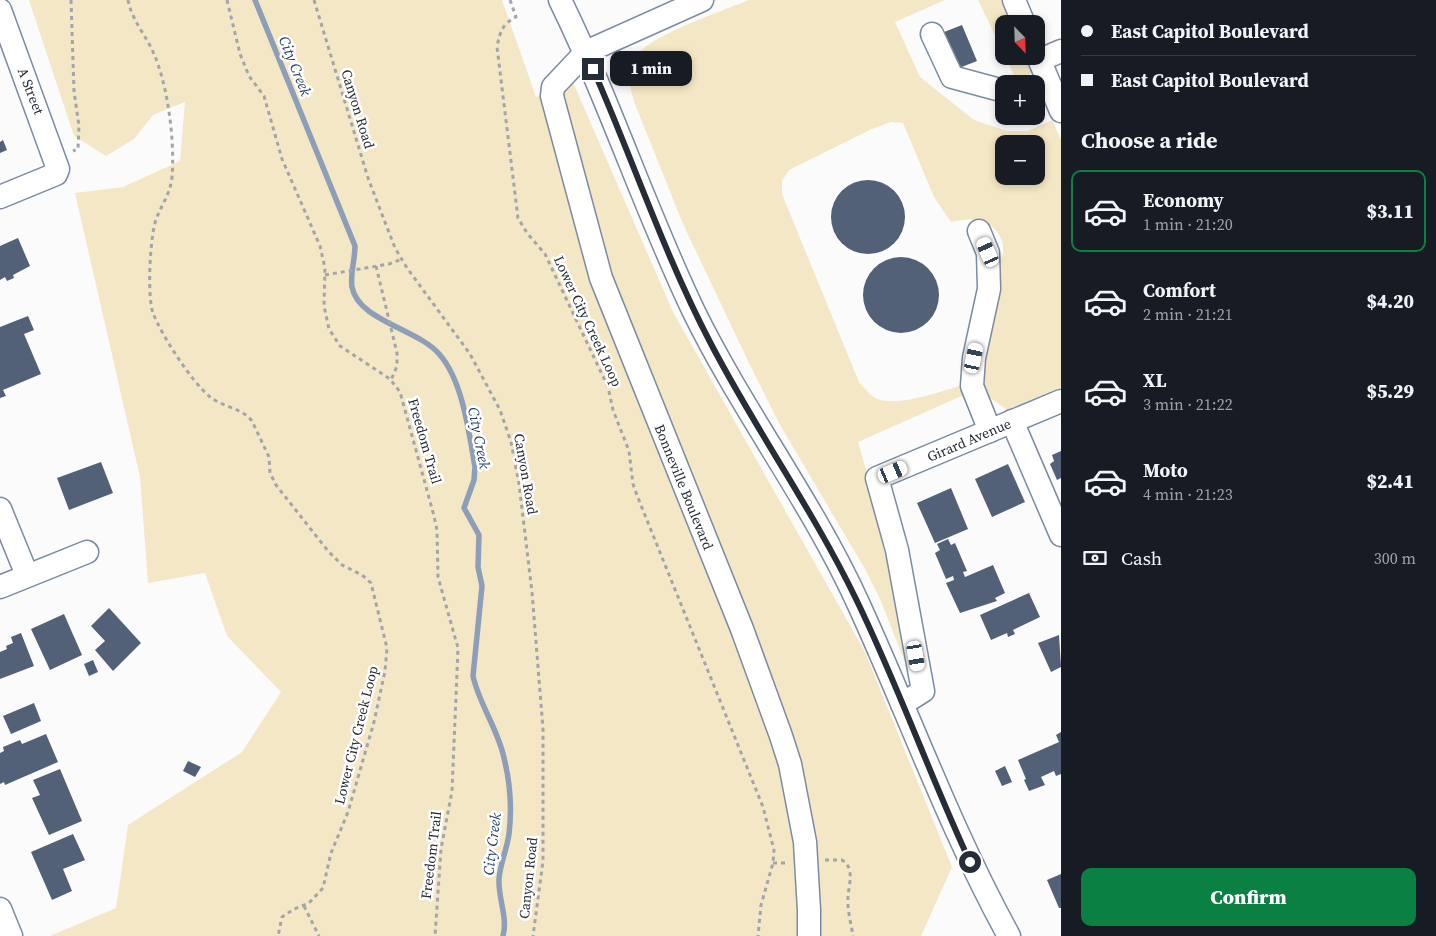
<!DOCTYPE html>
<html lang="en">
<head>
<meta charset="utf-8">
<style>
	body { margin:0; font-family:"Source Serif 4",serif; background:#20242c; color:#f1f3f6; height:100vh; display:flex; flex-direction:column; font-size:19px; white-space:nowrap }
	* { box-sizing:border-box; margin:0 }
	p { font-size:16px; color:#9ea1a6 }
	.icon { flex:none; width:28px; height:28px; fill:none; stroke:currentColor; stroke-width:2; stroke-linecap:round; stroke-linejoin:round }
	.map { position:relative; flex:1; overflow:hidden }
	.sheet { display:flex; flex-direction:column; background:#171b24; width:375px }
	.sheet>* { flex:none }
	.banner { display:grid; align-content:center; height:110px; padding:0 20px; background:#171b24 }
	.needle { width:32px; rotate:157deg }
	.buttons { position:absolute; left:995px; top:15px; display:grid; gap:10px }
	.buttons a { display:grid; place-items:center; width:50px; height:50px; border-radius:10px; background:#171b24; box-shadow:0 2px 8px #0003; font-size:25px }
	.end { position:absolute; width:22px; height:22px; margin:-11px; border:6px solid #262d37; background:#fff; box-shadow:0 0 0 2px #fff }
	.from { border-radius:50% }
	.bubble { position:absolute; height:35px; border-radius:10px; background:#171b24; box-shadow:0 2px 8px #0003; font-size:16px; font-weight:800; line-height:35px; text-align:center }
	.car { position:absolute; width:15px; height:30px; margin:-15px -8px; border-radius:6px; box-shadow:0 0 4px 1px #0007; background:linear-gradient(#fff 24%,#345 0 40%,#fff 0 76%,#345 0 86%,#fff 0) }
	.banner b { display:flex; align-items:center; gap:18px; height:48px; font-size:19px }
	.banner b+b { border-top:1px solid #363941 }
	.banner i { width:12px; height:12px; background:#f1f3f6 }
	ul { padding:0; list-style:none }
	li { display:flex; align-items:center; gap:15px; height:82px; margin:0 10px 8px; padding:0 10px; border:2px solid transparent; border-radius:10px }
	li div { flex:1 }
	li b { display:block; font-size:19px }
	li em { font-style:normal; font-weight:800 }
	li.active { border-color:#0b8043 }
	li>.icon { width:45px; height:45px; stroke-width:1.5 }
	h2 { padding:0 20px; font-size:22px; line-height:60px }
	.pay { display:flex; align-items:center; gap:12px; height:55px; padding:0 20px; font-size:19px }
	.pay p { margin-inline-start:auto }
	.cta { display:flex; gap:10px; margin-top:auto; padding:10px 20px }
	.cta a { flex:1; height:58px; border-radius:10px; background:#0b8043; color:#fff; font-size:20px; font-weight:800; line-height:58px; text-align:center }
	main { display:flex; flex:1; min-height:0 }
	.map>svg:first-child { display:block }
</style>
</head>
<body>
<main>
<div class="map">
<svg width="1061" height="936" viewBox="0 0 1061 936">
	<rect width="100%" height="100%" fill="#fbfbfb"/>
	<!-- green -->
	<g fill="#f4e7c5" fill-rule="evenodd">
		<path d="M29,0H502L536,97L572,80L673,312L865,652L952,867L921,936H50L116,908L128,825L242,752L281,692L227,636L205,573L148,583L140,477L75,193L123,187L180,161L185,102L153,115L134,139L106,156L74,136Z"/>
		<path d="M749,0H945L895,22L920,77L974,120L1007,131H1028L1052,120L1061,140V387L1007,410L981,391L977,384C986,347 995,310 1000,272C1001,263 1005,250 1002,241C994,218 971,217 951,222L934,197L903,123L891,122L872,129L789,170L782,181V194L859,382C865,389 871,397 880,400C904,405 940,392 962,385L964,395L858,442L892,560L914,685L880,599L865,569L780,425L749,363L683,224L635,104C630,89 626,74 634,59C646,36 723,11 749,0ZM1004,144H1036V176H1004Z"/>
		<path d="M978,0H1001L1011,24H1004V54Z"/>
		<path d="M1005,56H1024L1032,73L1017,81Z"/>
	</g>
	<g fill="none" stroke-linecap="round" stroke-linejoin="round">
		<!-- stream -->
		<path stroke="#8c9eb8" stroke-width="5.5" d="M255,0L355,246C355,260 350,273 352,287C358,321 419,329 440,355C463,382 469,433 475,467L474,480L464,508L479,535L478,567L482,586L473,676C479,704 498,729 504,758C510,782 512,809 509,834C507,849 500,864 499,879C498,899 508,917 503,936"/>
	</g>
	<!-- building -->
	<g fill="#526178">
		<path d="M962,25L977,61L954,70L939,34Z"/>
		<path d="M3,140L7,150L0,153V142Z"/>
		<circle cx="868" cy="217" r="37"/>
		<path d="M18,238L30,266L13,275L14,278L7,281L5,277L0,280V246Z"/>
		<circle cx="901" cy="295" r="38"/>
		<path d="M28,316L34,330L24,334L41,374L3,390L6,396L0,398V327Z"/>
		<path d="M1061,451V478L1057,480L1050,464L1054,461L1052,455Z"/>
		<path d="M101,462L113,493L69,510L57,478Z"/>
		<path d="M1008,464L1025,502L992,517L975,479Z"/>
		<path d="M951,488L968,529L935,543L917,503Z"/>
		<path d="M948,539L951,545L955,543L967,571L963,572L965,577L993,565L1005,593L995,598L997,601L960,613L946,583L954,580L953,576L946,579L935,553L940,550L937,544Z"/>
		<path d="M1029,593L1040,617L1013,630L1015,634L1008,637L1007,633L991,640L980,615Z"/>
		<path d="M109,608L141,643L113,671L95,650L105,641L91,626Z"/>
		<path d="M64,614L82,655L50,670L31,629Z"/>
		<path d="M21,633L34,666L0,679V652L7,649L6,646L13,643L11,637Z"/>
		<path d="M1059,635L1061,667L1051,672L1038,643Z"/>
		<path d="M93,660L98,672L89,676L84,664Z"/>
		<path d="M34,703L41,721L11,734L3,716Z"/>
		<path d="M1061,732V774L1056,776L1054,771L1041,777L1045,785L1029,791L1024,780L1026,779L1018,760L1059,742L1056,735Z"/>
		<path d="M46,734L58,762L5,785L4,782L0,784V753L4,751L3,747L20,740L22,744Z"/>
		<path d="M188,761L201,767L195,777L183,771Z"/>
		<path d="M1005,766L1012,782L1002,786L995,771Z"/>
		<path d="M60,769L82,821L49,835L32,798L40,795L33,780Z"/>
		<path d="M73,834L85,860L63,869L72,891L52,900L31,852Z"/>
		<path d="M1061,874V908H1059L1047,880Z"/>
	</g>
	<g fill="none" stroke-linecap="round" stroke-linejoin="round">
		<!-- minor casing -->
		<g stroke="#7a8ba4" stroke-width="25">
			<g id="minor">
				<path d="M560,0C610,102 645,210 694,312C743,412 812,502 858,603C909,714 950,829 1009,936"/>
				<path d="M702,0L586,52L553,87L552,96L601,278L742,629L781,736L790,764L805,842L809,910V936"/>
				<path d="M1014,0L1024,24"/>
				<path d="M0,10L58,169L56,174L0,197"/>
				<path d="M932,34L952,77L1004,91"/>
				<path d="M1036,52L1061,111"/>
				<path d="M1040,60L1061,51"/>
				<path d="M979,231L988,253L989,289L974,358L972,386L990,431"/>
				<path d="M1012,421L1061,535"/>
				<path d="M0,509L27,575"/>
				<path d="M0,587L87,552"/>
				<path d="M902,704L923,691L897,550L877,478L1061,401"/>
				<path d="M0,909L11,936"/>
			</g>
		</g>
		<!-- path -->
		<g stroke="#a2a5a9" stroke-width="3" stroke-dasharray="4 4" stroke-linecap="butt">
			<path d="M71,0L74,91L79,126L78,149L73,151"/>
			<path d="M128,0C132,21 146,35 154,54C168,86 175,142 172,177C170,196 160,206 155,223C150,241 147,296 153,313C162,336 191,381 210,397C223,407 242,408 252,421L269,457L270,473L276,485L328,551L342,565L362,575L371,583L387,648L385,671L374,722L348,812L331,853L323,888L309,903L294,909L282,917L278,936"/>
			<path d="M227,0L240,54L249,76L264,96L282,159L320,246L325,268L324,306L329,329L340,346L390,379L400,392L434,516L437,530L438,577L458,648L452,791L441,849L435,936"/>
			<path d="M314,0L368,178L395,248L407,268L470,354L500,410L511,442L519,484L532,592L543,729V861L533,936"/>
			<path d="M510,0L516,17C502,24 500,32 497,47L518,218L527,233L545,254L608,387L613,410L629,451L633,484L638,498L763,807L774,850L773,863L761,905L758,936"/>
			<path d="M376,266L397,353V366L391,380"/>
			<path d="M325,275L389,264L402,259"/>
			<path d="M825,860H842C855,868 849,884 848,896C847,909 851,923 853,936"/>
			<path d="M773,863H786"/>
			<path d="M304,906L319,936"/>
		</g>
		<!-- minor -->
		<use href="#minor" stroke="#fff" stroke-width="22"/>
	</g>
	<g fill="none" stroke-linecap="round" stroke-linejoin="round">
		<!-- route -->
		<path stroke="#262d37" stroke-width="6" d="M593,69C633,160 664,254 710,342C755,429 813,510 856,599C898,685 930,776 970,862"/>
	</g>
	<g text-anchor="middle" stroke-width="5" stroke-linejoin="round" paint-order="stroke">
		<!-- street labels -->
		<g font-size="14" fill="#262d37" stroke="#fff">
			<text transform="translate(31 91) rotate(69)" y="5">A Street</text>
			<text transform="translate(358 109) rotate(73)" y="5">Canyon Road</text>
			<text transform="translate(588 321) rotate(65)" y="5">Lower City Creek Loop</text>
			<text transform="translate(969 440) rotate(-23)" y="5">Girard Avenue</text>
			<text transform="translate(425 441) rotate(74)" y="5">Freedom Trail</text>
			<text transform="translate(526 474) rotate(80)" y="5">Canyon Road</text>
			<text transform="translate(684 487) rotate(68)" y="5">Bonneville Boulevard</text>
			<text transform="translate(356 735) rotate(-76)" y="5">Lower City Creek Loop</text>
			<text transform="translate(431 855) rotate(-83)" y="5">Freedom Trail</text>
			<text transform="translate(528 878) rotate(-84)" y="5">Canyon Road</text>
		</g>
		<!-- water labels -->
		<g font-size="15" font-style="italic" fill="#213e68" stroke="#fff">
			<text transform="translate(295 66) rotate(68)" y="5">City Creek</text>
			<text transform="translate(479 438) rotate(79)" y="5">City Creek</text>
			<text transform="translate(492 844) rotate(-83)" y="5">City Creek</text>
		</g>
	</g>
</svg>
<div class="buttons">
<a><svg class="needle" viewBox="-14 -14 28 28"><path d="M0-13l5 13h-10z" fill="#e53935"/><path d="M0 13l5-13h-10z" fill="#9ea1a6"/></svg></a>
<a>+</a>
<a>−</a>
</div>
<i class="end from" style="left:970px;top:862px"></i>
<i class="end" style="left:593px;top:69px"></i>
<div class="bubble" style="left:610px;top:51px;width:82px">1 min</div>
<i class="car" style="left:988px;top:252px;rotate:336deg"></i>
<i class="car" style="left:974px;top:358px;rotate:12deg"></i>
<i class="car" style="left:893px;top:472px;rotate:67deg"></i>
<i class="car" style="left:916px;top:656px;rotate:170deg"></i>
</div>
<section class="sheet">
<div class="banner">
<b><i class="from"></i>East Capitol Boulevard</b>
<b><i></i>East Capitol Boulevard</b>
</div>
<h2>Choose a ride</h2>
<ul>
<li class="active"><svg class="icon" aria-label="car" viewBox="0 0 24 24"><path d="M5 17H2v-5l4-1 3-4h7l3 4 3 1v5h-3M9 17h6M6 11h13"/><circle cx="7" cy="17" r="2"/><circle cx="17" cy="17" r="2"/></svg><div><b>Economy</b><p>1 min · 21:20</p></div><em>$3.11</em></li>
<li><svg class="icon" aria-label="car" viewBox="0 0 24 24"><path d="M5 17H2v-5l4-1 3-4h7l3 4 3 1v5h-3M9 17h6M6 11h13"/><circle cx="7" cy="17" r="2"/><circle cx="17" cy="17" r="2"/></svg><div><b>Comfort</b><p>2 min · 21:21</p></div><em>$4.20</em></li>
<li><svg class="icon" aria-label="car" viewBox="0 0 24 24"><path d="M5 17H2v-5l4-1 3-4h7l3 4 3 1v5h-3M9 17h6M6 11h13"/><circle cx="7" cy="17" r="2"/><circle cx="17" cy="17" r="2"/></svg><div><b>XL</b><p>3 min · 21:22</p></div><em>$5.29</em></li>
<li><svg class="icon" aria-label="car" viewBox="0 0 24 24"><path d="M5 17H2v-5l4-1 3-4h7l3 4 3 1v5h-3M9 17h6M6 11h13"/><circle cx="7" cy="17" r="2"/><circle cx="17" cy="17" r="2"/></svg><div><b>Moto</b><p>4 min · 21:23</p></div><em>$2.41</em></li>
</ul>
<div class="pay"><svg class="icon" aria-label="cash" viewBox="0 0 24 24"><path d="M3 7h18v10H3z"/><circle cx="12" cy="12" r="2"/></svg>Cash<p>300 m</p></div>
<div class="cta"><a>Confirm</a></div>
</section>
</main>
</body>
</html>
